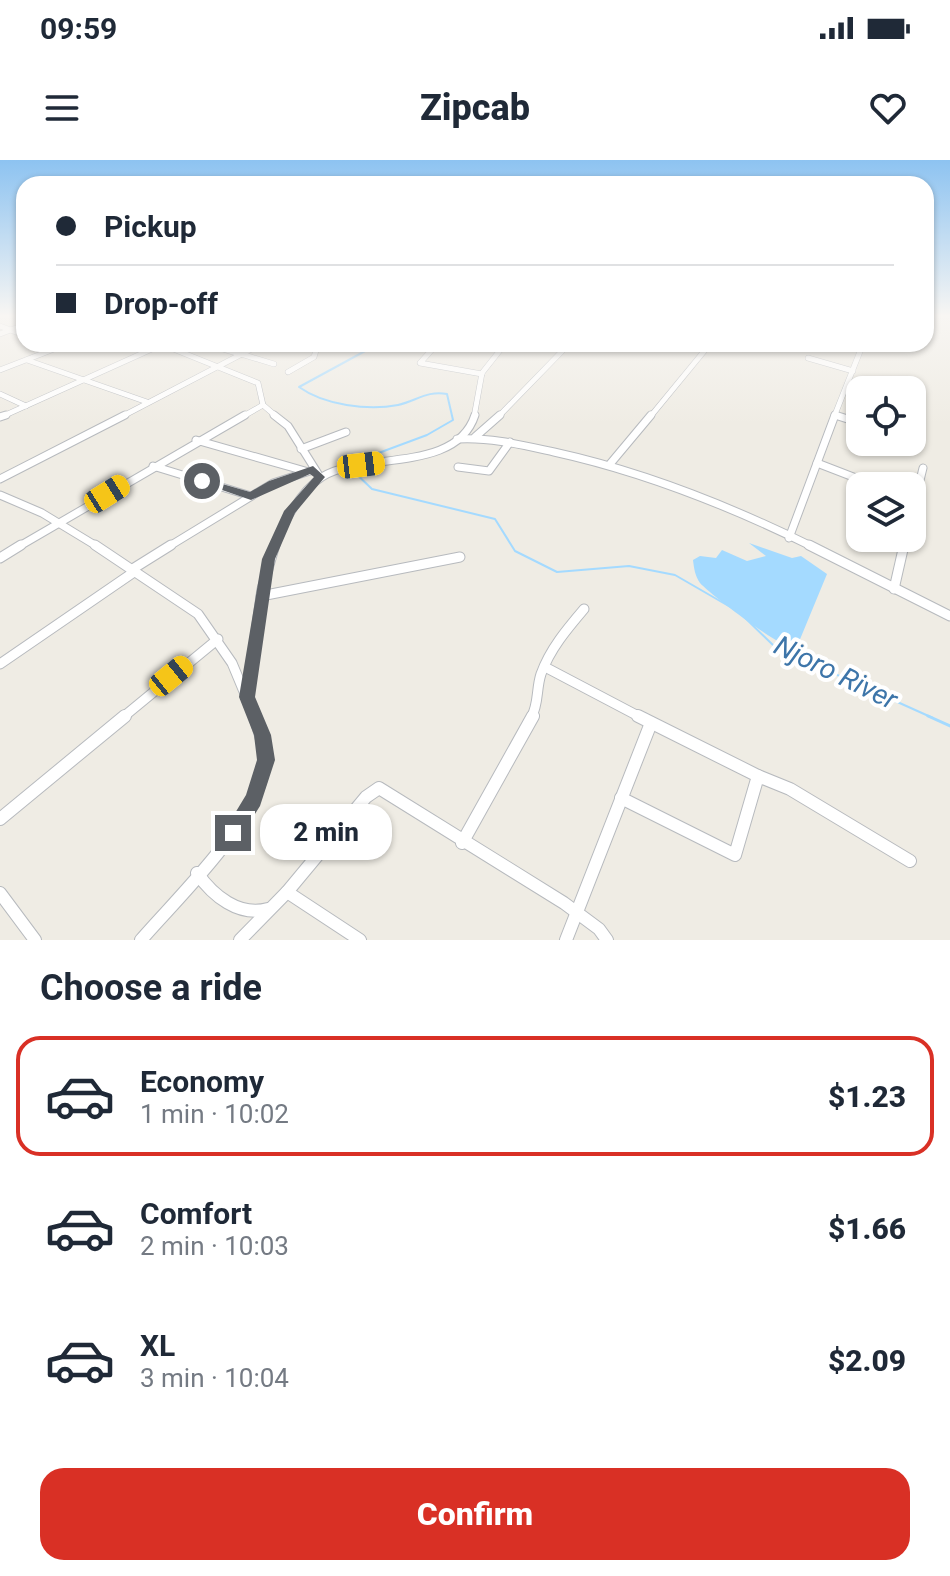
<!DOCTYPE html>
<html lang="en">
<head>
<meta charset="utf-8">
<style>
	body { margin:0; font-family:Roboto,sans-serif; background:#f6f6f7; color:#1f2937; height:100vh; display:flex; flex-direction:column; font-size:30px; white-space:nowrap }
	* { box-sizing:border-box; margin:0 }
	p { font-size:26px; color:#747a83 }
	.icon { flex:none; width:44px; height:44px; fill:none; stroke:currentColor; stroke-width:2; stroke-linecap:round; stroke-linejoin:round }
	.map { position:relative; height:780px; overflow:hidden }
	.sheet { display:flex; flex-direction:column; background:#fff; flex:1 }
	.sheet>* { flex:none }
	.guide { position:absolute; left:16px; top:16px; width:918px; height:176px; border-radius:24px; box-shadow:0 2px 6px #0004; display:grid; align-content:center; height:176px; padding:0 40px; background:#fff }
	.buttons { position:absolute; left:846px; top:216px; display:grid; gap:16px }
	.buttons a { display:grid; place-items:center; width:80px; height:80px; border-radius:16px; background:#fff; box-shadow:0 2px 6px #0004; font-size:40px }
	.end { position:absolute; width:36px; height:36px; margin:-18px; border:10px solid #5c6065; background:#fff; box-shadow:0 0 0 4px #fff }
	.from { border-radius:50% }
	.bubble { position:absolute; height:56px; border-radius:24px; background:#fff; box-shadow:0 2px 6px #0004; font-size:26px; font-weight:800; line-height:56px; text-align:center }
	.car { position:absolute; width:24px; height:48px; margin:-24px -12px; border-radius:10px; box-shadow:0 0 6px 2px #0007; background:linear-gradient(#f5c518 24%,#345 0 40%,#f5c518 0 76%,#345 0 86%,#f5c518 0) }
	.guide b { display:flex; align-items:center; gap:28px; height:76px; font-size:30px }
	.guide b+b { border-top:2px solid #e0e1e3 }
	.guide i { width:20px; height:20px; background:#1f2937 }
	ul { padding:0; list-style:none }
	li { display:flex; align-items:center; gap:24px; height:120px; margin:0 16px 12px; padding:0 24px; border:4px solid transparent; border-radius:24px }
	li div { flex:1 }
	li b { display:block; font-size:30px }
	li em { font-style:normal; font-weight:800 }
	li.selected { border-color:#d93025 }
	li>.icon { width:72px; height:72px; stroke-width:1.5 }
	h2 { padding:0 40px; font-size:36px; line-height:96px }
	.button { display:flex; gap:16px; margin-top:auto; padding:16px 40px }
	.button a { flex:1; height:92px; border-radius:24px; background:#d93025; color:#fff; font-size:32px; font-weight:800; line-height:92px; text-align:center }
	.status { display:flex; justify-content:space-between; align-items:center; height:56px; padding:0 40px; background:#fff; direction:ltr }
	.status svg { height:22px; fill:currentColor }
	header { display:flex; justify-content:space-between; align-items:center; height:104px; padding:0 40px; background:#fff; font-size:36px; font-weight:800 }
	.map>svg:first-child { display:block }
</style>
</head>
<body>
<div class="status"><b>09:59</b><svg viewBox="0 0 49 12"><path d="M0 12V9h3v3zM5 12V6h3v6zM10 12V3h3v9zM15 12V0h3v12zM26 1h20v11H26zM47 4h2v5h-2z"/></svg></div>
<header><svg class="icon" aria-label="menu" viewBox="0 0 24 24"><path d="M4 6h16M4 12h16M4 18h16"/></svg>Zipcab<svg class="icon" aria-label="heart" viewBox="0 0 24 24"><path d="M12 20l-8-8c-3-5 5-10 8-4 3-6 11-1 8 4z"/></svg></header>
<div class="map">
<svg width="950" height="780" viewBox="0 0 950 780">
	<rect width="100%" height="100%" fill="#efece4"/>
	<!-- water -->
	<path fill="#a4daff" d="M749,383L792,398L801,396L827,414L796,489C783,490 711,435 700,423C695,416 694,408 693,400L700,396L716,398L722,390L747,401L766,396Z"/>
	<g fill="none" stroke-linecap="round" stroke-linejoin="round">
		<!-- stream-far1 -->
		<g stroke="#a4daff" stroke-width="2">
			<path d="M349,304L427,275L453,260L447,234C428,230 416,241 398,245C368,251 324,245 299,227L378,184"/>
			<path d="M352,310L372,329L495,359L515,391L557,412L629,406L675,415L739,452L775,487L933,558"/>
		</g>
		<!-- stream -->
		<path stroke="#a4daff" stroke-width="3" d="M928,556L950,566"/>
		<!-- minor-far3 casing -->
		<g stroke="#b7babe" stroke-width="6">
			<g id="minor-far3">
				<path d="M0,166L24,175"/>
				<path d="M0,174L24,165"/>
				<path d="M161,184L258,223L263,245L277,257"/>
				<path d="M437,184L420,203L482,214"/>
				<path d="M213,186L240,194"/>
				<path d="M241,194L274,204"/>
				<path d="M808,198L853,211"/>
				<path d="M27,200L147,242"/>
				<path d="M0,210L67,184"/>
				<path d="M288,212L314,197L318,184"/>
				<path d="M0,234L26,246"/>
				<path d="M835,255L840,257"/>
				<path d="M1,257L163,184"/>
				<path d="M121,257L261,184"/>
				<path d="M242,257L263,245"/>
				<path d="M474,257L482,213L505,184"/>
				<path d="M498,257L569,184"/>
				<path d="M650,257L710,184"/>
				<path d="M834,257L863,184"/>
			</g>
		</g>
		<!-- minor-far2 casing -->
		<g stroke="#b7babe" stroke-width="9">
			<g id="minor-far2">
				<path d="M274,255L288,266L320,317"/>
				<path d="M835,255L860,263"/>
				<path d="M0,257L6,255"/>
				<path d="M475,277L500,255"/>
				<path d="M457,279C490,277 522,285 554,292C645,312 730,346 813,387"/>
				<path d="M196,280L305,311"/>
				<path d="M301,289L346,272"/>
				<path d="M817,303L874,325"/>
				<path d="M610,304L651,255"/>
				<path d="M153,306L251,336"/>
				<path d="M458,307L489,311L510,282"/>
				<path d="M0,319L125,255"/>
				<path d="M0,335L42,353L98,387"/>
				<path d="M912,353L923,308"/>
				<path d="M789,378L835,255"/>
				<path d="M18,387L245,255"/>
				<path d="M168,387L273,323L313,310"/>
				<path d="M275,387C283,363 300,331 322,317C362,291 456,314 475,255"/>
				<path d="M904,387L906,378"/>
			</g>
		</g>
		<!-- minor-far1 casing -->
		<g stroke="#b7babe" stroke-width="11">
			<g id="minor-far1">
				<path d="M95,385L198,454L232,503L255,558"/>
				<path d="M809,385L950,456"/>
				<path d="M0,398L21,385"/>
				<path d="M131,410L171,385"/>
				<path d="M894,429L904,385"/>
				<path d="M261,436L460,397"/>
				<path d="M0,504L134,412"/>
				<path d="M545,507L642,558"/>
				<path d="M247,535L262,429L275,385"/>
				<path d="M122,558L218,479"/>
				<path d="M531,558C539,544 536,529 541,514C550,489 567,469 584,449"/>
			</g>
		</g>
		<!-- minor casing -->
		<g stroke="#b7babe" stroke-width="14">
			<g id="minor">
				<path d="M758,616L790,629L910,701"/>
				<path d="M621,638L735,695L758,616L638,556"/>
				<path d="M0,659L125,556"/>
				<path d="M462,683L533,556"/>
				<path d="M197,713C213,736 239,757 268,749"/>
				<path d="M287,732L360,780"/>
				<path d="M0,733L35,780"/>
				<path d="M141,780C178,737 259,661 264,604C266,588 260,572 255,556"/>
				<path d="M240,780L287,732L366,637L379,628L564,743L599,769L607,780"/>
				<path d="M566,780L651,563"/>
			</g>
		</g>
		<!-- minor-far3 -->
		<use href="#minor-far3" stroke="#fff" stroke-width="5"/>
		<!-- minor-far2 -->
		<use href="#minor-far2" stroke="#fff" stroke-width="7"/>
		<!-- minor-far1 -->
		<use href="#minor-far1" stroke="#fff" stroke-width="9"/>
		<!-- minor -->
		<use href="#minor" stroke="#fff" stroke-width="12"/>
	</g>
	<!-- sky -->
	<linearGradient id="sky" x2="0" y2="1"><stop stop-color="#8dc3f1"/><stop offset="0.59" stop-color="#f8f6f3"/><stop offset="1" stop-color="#f8f6f3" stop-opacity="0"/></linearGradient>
	<rect width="950" height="264" fill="url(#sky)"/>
	<!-- route -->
	<path fill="#5c6065" d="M313,306L325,317L295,353L275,399L255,537L271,575L275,600L260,646L239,679L233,682L226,679L223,673L246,635L257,600L254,575L239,537L262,399L284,351L314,317L310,314L251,340L196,321L202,318L250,332L269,321Z"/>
	<g text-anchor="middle" stroke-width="8" stroke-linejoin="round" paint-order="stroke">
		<!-- water labels -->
		<g font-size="28" font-style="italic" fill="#3d75a9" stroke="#fff">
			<text transform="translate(836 512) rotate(26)" y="10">Njoro River</text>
		</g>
	</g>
</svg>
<div class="buttons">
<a><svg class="icon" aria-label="locate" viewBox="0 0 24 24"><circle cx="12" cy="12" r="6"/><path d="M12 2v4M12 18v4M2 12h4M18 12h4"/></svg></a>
<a><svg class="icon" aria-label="layers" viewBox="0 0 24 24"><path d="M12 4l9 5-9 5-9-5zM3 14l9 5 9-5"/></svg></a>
</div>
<i class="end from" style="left:202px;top:321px"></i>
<i class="end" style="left:233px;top:673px"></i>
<div class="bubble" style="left:260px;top:644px;width:132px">2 min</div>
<i class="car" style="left:361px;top:305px;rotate:83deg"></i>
<i class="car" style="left:107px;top:334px;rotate:58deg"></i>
<i class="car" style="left:171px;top:516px;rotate:51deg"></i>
<div class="guide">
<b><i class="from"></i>Pickup</b>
<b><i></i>Drop-off</b>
</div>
</div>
<section class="sheet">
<h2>Choose a ride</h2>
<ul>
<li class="selected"><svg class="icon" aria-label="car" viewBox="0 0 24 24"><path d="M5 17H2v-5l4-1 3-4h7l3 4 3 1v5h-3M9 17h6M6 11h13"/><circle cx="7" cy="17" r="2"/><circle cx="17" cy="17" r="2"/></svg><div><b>Economy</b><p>1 min · 10:02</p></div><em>$1.23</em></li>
<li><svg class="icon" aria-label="car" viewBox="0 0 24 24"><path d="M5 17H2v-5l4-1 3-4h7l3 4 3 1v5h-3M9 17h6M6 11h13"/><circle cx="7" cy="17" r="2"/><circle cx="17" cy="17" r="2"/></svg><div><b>Comfort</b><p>2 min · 10:03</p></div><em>$1.66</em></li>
<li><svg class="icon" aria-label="car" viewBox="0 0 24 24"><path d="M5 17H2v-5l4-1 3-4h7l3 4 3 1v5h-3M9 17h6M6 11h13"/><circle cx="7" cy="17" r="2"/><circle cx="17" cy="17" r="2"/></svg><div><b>XL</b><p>3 min · 10:04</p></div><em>$2.09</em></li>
</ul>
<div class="button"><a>Confirm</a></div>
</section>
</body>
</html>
